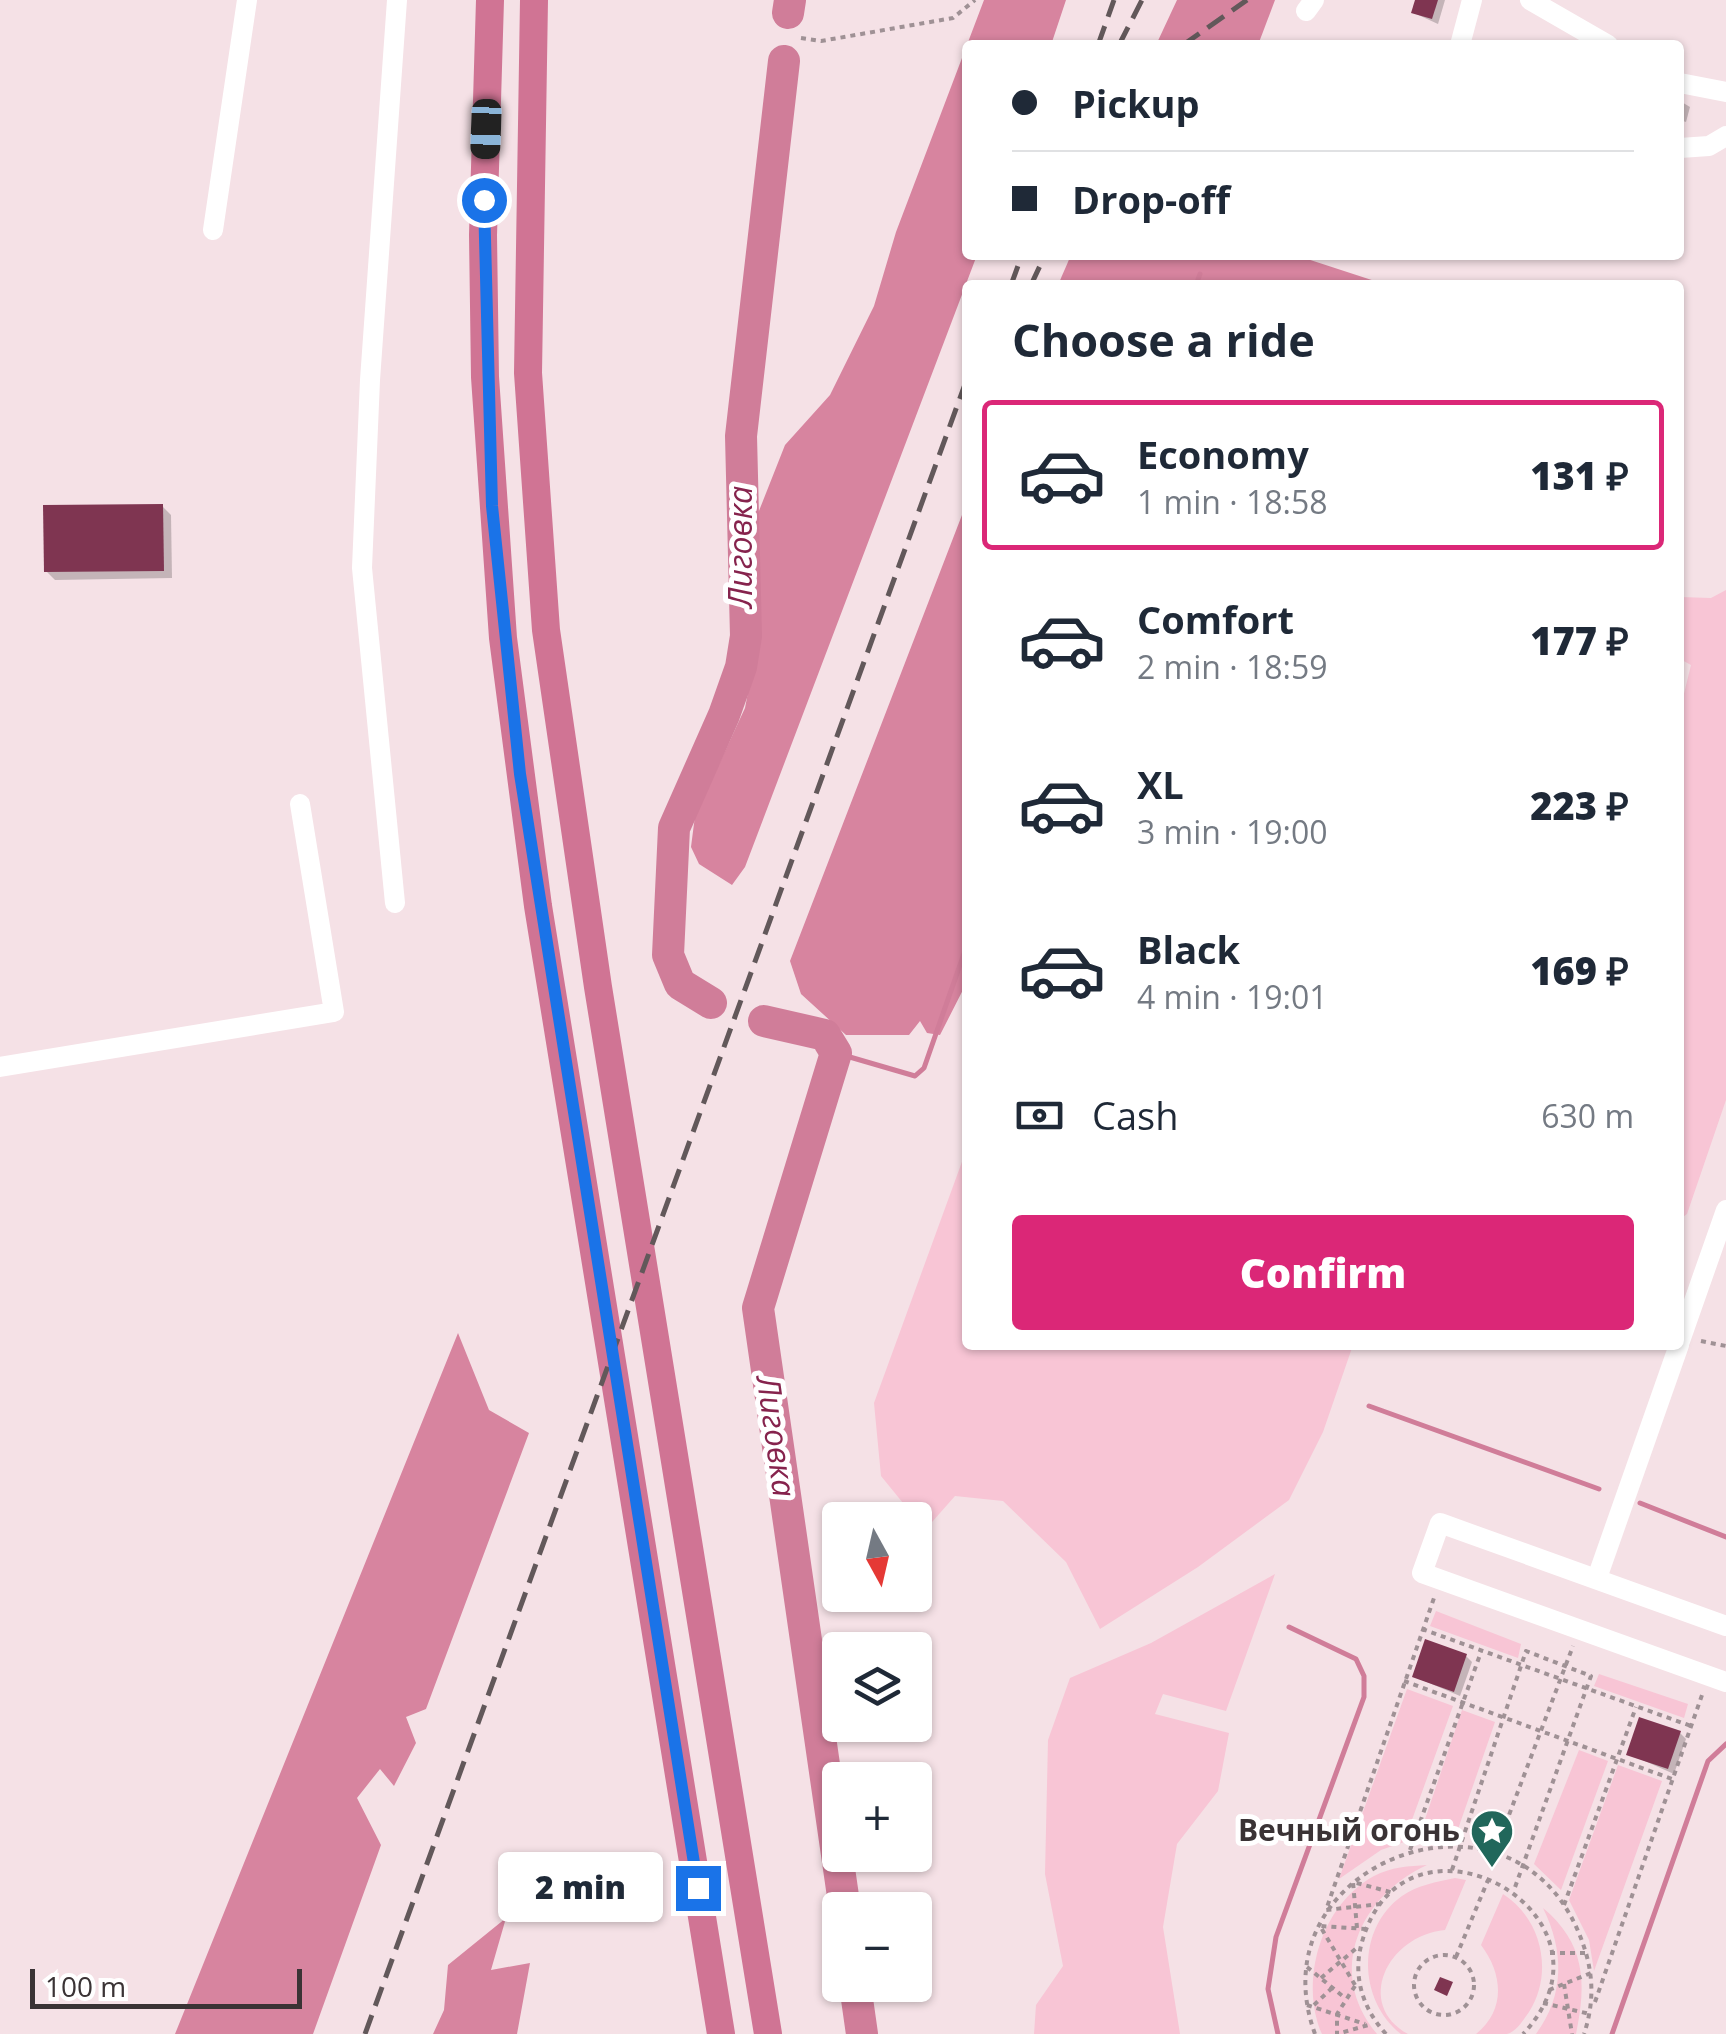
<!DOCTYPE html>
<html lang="en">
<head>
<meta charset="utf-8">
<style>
	body { margin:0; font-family:"Open Sans",sans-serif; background:#f6f6f7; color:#1f2937; height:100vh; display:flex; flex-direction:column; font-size:38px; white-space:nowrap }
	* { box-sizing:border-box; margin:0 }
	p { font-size:32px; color:#747a83 }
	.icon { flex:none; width:55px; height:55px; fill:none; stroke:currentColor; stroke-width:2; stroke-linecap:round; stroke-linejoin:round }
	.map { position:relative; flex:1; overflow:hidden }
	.details { position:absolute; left:962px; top:280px; width:722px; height:1070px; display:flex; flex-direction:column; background:#fff; border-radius:10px; box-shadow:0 2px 8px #0004 }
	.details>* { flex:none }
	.top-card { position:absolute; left:962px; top:40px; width:722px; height:220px; border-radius:10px; box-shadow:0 2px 8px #0004; display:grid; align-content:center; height:220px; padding:0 50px; background:#fff }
	.needle { width:65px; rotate:172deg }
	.controls { position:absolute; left:822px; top:1502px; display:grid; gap:20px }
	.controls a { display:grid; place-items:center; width:110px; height:110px; border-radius:10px; background:#fff; box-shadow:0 2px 8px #0004; font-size:50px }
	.scale { position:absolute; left:30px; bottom:25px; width:272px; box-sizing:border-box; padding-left:10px; border:5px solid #3a3335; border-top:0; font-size:28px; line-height:35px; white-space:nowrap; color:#3a3335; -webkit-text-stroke:8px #fff; paint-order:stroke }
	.end { position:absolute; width:45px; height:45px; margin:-22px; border:12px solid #1a73e8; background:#fff; box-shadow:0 0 0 5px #fff }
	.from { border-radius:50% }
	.bubble { position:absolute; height:70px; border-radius:10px; background:#fff; box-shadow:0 2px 8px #0004; font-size:32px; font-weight:800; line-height:70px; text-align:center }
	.car { position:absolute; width:30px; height:60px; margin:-30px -15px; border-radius:12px; box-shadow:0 0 8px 2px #0007; background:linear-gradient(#222 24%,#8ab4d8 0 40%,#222 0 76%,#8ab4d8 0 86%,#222 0) }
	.top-card b { display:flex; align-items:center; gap:35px; height:95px; font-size:38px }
	.top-card b+b { border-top:2px solid #e0e1e3 }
	.top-card i { width:25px; height:25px; background:#1f2937 }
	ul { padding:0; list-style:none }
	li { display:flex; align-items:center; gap:30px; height:150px; margin:0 20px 15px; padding:0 30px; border:5px solid transparent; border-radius:10px }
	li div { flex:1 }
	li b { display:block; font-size:38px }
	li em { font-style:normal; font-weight:800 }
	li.on { border-color:#db2777 }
	li>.icon { width:90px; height:90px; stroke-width:1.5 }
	h2 { padding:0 50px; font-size:45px; line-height:120px }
	.pay { display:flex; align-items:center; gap:25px; height:110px; padding:0 50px; font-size:38px }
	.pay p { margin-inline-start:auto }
	.action { display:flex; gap:20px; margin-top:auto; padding:20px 50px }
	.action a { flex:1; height:115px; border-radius:10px; background:#db2777; color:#fff; font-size:40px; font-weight:800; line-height:115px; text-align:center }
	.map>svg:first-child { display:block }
</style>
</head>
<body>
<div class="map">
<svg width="1726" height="2034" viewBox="0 0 1726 2034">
	<rect width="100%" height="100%" fill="#f5e1e6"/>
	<!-- green -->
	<g fill="#f8c5d5">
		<path d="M1726,590V1100L1687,1214L1680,1219V710L1691,665L1680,659V597L1711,598Z"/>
		<path d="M967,1148L968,1345H1353L1323,1432L1289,1500L1198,1567L1100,1629L1066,1562L1003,1501L955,1496L925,1530L881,1476L874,1403Z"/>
		<path d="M1275,1574L1226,1711L1163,1694L1155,1714L1229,1733L1218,1791L1177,1844L1163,1927L1180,2034H1034L1036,2005L1063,1966L1045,1874L1048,1740L1070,1678L1151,1643Z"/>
		<path d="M1436,1611L1521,1644L1518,1658L1430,1626Z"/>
		<path d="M1599,1674L1688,1704L1684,1718L1594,1686Z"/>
		<path d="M1407,1689L1453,1706L1404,1842L1381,1850L1339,1879Z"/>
		<path d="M1462,1710L1495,1722L1456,1835L1418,1840Z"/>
		<path d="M1579,1750L1608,1761L1561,1890L1534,1864Z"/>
		<path d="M1618,1765L1662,1781L1594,1971L1589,1940L1569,1900Z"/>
		<path d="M1427,1865C1360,1896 1325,1971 1377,2034H1322C1299,1980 1321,1905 1374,1876C1391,1867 1409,1866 1427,1865Z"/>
		<path d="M1455,1878L1466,1880L1445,1930C1386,1936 1355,2005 1408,2034H1401C1358,2000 1356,1929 1402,1896C1418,1885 1436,1882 1455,1878Z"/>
		<path d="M1503,1894C1542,1919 1554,1973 1529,2012C1523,2020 1517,2031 1507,2034C1499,2034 1485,2034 1476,2034C1506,2010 1503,1974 1481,1945Z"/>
		<path d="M1543,1908C1585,1943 1587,1982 1576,2034H1536C1565,1995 1564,1950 1543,1908Z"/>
	</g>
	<!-- forest -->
	<g fill="#d7849f">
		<path d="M984,0H1066L1051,45H968V255H977L745,867L732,885L699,864L691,847L695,816L745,708L755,656L753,526L785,445L830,395L874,306L896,232Z"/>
		<path d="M1177,0H1275L1258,45H1156Z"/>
		<path d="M1071,255H1295L1387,285H1058Z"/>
		<path d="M967,502V982L940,1035L927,1033L920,1021L909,1035H846L801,994L790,961Z"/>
		<path d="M458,1333L489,1410L529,1433L426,1709L406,1717L416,1743L394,1786L380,1769L357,1798L381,1845L313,2034H175Z"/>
		<path d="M506,1918L491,1970L530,1963L517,2034H433L444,2010L448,1965Z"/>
	</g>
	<!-- shadow -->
	<g fill="#0003">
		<path d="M1418,0H1445L1438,24L1414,13Z"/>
		<path d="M1680,101L1690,107L1686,122L1680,120Z"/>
		<path d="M162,506L171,515L172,578L55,580L46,571Z"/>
		<path d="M1466,1656L1472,1662L1460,1696L1415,1677Z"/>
		<path d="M1680,1733L1686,1739L1674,1774L1629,1754Z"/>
	</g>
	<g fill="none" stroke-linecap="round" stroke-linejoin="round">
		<!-- stream -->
		<g stroke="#d07d99" stroke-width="5">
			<path d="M1196,285L1200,274"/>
			<path d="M836,1053L915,1076L924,1068L968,942"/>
			<path d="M1369,1406L1599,1489"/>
			<path d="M1640,1503L1726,1537"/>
			<path d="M1278,2034L1268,1989L1276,1937L1364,1697V1676L1356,1659L1289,1627"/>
			<path d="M1612,2034L1708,1761L1726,1744"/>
		</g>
		<!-- river -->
		<g stroke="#d07d99" stroke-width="32">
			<path d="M788,13L790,0"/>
			<path d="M711,1003L680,984L668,955L674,828L724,715L741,667L746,636L741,436L784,61"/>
			<path d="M764,1021L825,1035L836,1053L758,1308L845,1910"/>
			<path d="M855,1985L862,2034"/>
		</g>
	</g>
	<!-- building -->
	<g fill="#7f3551">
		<path d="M1415,0H1438L1432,19L1411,13Z"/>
		<path d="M163,504L164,571L44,572L43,505Z"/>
		<path d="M1425,1639L1467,1654L1454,1692L1412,1677Z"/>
		<path d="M1639,1717L1681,1731L1668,1769L1626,1755Z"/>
		<path d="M1440,1977L1453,1982L1447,1996L1434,1990Z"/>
	</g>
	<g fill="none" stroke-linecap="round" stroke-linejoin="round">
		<!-- path -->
		<g stroke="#9f9195" stroke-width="4" stroke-dasharray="5 5" stroke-linecap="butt">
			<path d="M801,38L821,41L953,18L975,0"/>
			<path d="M1701,1341L1726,1346"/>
			<path d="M1422,1629L1691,1726"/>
			<path d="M1404,1681L1672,1779"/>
			<path d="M1410,1850L1481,1652"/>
			<path d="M1495,1852L1573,1646"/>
			<path d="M1452,1870L1526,1651L1591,1676L1514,1890"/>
			<path d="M1381,1904L1326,1910L1434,1598"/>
			<path d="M1564,1905L1636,1707"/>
			<path d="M1357,1928L1353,1882L1394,1893"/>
			<path d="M1550,1953H1588"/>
			<circle cx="1444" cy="1985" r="30"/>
			<path d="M1456,1957L1488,1880"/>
			<path d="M1307,1967L1345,1998"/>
			<path d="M1321,1978L1359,1946"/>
			<path d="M1564,1984L1572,2034"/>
			<path d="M1355,1985L1320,1926L1366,1929"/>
			<path d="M1355,1986L1337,2014V2034L1372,2024"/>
			<path d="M1549,1990L1591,1973"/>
			<path d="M1595,2002L1702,1695"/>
			<path d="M1543,2003L1590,2014"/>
			<path d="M1307,2005L1365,2024"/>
			<path d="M1314,2005L1332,1988"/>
			<path d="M1315,2034C1253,1864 1508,1767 1578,1931C1593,1966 1596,1998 1584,2034"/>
			<path d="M1386,2034C1363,2009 1352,1976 1362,1942C1405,1788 1635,1915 1523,2034"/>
		</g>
		<!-- minor -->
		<g stroke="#fff" stroke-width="20">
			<path d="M1530,0L1608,45"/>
			<path d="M1306,11L1314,0"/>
			<path d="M1460,45L1472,0"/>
			<path d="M1680,83L1726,92"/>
			<path d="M1680,148L1709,146L1726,136"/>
			<path d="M213,230L247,0"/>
			<path d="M395,903L362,568L370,380L397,0"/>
			<path d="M0,1067L334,1012L300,804"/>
			<path d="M1680,1341L1726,1210"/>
			<path d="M1597,1578L1679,1345"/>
			<path d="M1726,1626L1440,1523L1422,1573L1726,1682"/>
		</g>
		<!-- highway -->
		<g stroke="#d07494" stroke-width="28">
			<path d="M490,0L483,235L485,377L503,638L538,906L721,2034"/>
			<path d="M534,0L528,373L546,630L598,987L768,2034"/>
		</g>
		<!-- rail -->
		<g stroke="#62585a" stroke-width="5" stroke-dasharray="20 10" stroke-linecap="butt">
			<path d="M1098,45L1114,0"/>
			<path d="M1119,45L1142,0"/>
			<path d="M1183,45L1247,0"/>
			<path d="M1011,285L1022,255"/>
			<path d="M1031,285L1045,255"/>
			<path d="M365,2034L968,376"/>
		</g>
	</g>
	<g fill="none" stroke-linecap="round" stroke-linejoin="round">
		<!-- route -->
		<path stroke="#1a73e8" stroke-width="12" d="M484,200L492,506L520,774L698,1888"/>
	</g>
	<!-- icons -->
	<defs>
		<g id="sight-pin" transform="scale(2.25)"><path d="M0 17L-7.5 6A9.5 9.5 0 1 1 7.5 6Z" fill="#21675b" stroke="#fff"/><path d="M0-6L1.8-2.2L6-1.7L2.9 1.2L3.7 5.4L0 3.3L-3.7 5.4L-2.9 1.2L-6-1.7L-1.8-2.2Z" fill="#fff"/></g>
	</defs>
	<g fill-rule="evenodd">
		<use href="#sight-pin" x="1492" y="1831"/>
	</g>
	<g text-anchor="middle" stroke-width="10" stroke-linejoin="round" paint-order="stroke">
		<!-- poi labels -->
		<g font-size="30" font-weight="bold" fill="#3a3335" stroke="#fff" text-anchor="end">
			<text x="1460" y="1841">Вечный огонь</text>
		</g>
		<!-- water labels -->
		<g font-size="32" font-style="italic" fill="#86234d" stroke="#fff">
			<text transform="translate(741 547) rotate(-90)" y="11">Лиговка</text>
			<text transform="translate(776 1436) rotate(82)" y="11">Лиговка</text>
		</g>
	</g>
</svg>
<div class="controls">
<a><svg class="needle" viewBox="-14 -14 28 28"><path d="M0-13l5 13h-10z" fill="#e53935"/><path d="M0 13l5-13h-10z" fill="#747a83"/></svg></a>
<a><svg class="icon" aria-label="layers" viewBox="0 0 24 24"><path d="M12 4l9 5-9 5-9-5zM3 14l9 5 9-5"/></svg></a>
<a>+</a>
<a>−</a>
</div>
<div class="scale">100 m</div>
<i class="end from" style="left:484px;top:200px"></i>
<i class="end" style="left:698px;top:1888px"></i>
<div class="bubble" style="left:498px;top:1852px;width:165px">2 min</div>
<i class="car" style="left:486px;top:129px;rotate:182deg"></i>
<div class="top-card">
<b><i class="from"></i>Pickup</b>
<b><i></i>Drop-off</b>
</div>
<section class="details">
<h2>Choose a ride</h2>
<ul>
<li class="on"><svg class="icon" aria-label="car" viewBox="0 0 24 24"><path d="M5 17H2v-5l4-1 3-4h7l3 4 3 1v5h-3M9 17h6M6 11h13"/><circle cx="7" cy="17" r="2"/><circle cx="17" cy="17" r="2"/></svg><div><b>Economy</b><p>1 min · 18:58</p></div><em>131 ₽</em></li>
<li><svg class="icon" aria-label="car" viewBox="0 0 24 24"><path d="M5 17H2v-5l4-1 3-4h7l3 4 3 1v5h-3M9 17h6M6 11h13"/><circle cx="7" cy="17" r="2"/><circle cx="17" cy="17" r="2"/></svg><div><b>Comfort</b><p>2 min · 18:59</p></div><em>177 ₽</em></li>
<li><svg class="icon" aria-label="car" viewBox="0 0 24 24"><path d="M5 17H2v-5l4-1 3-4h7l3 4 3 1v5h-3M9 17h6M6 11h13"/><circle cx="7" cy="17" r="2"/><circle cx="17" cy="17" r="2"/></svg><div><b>XL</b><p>3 min · 19:00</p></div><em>223 ₽</em></li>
<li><svg class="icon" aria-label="car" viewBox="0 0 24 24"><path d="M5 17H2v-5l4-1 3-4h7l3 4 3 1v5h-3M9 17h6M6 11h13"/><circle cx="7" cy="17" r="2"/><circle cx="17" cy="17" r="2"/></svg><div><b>Black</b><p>4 min · 19:01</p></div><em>169 ₽</em></li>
</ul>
<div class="pay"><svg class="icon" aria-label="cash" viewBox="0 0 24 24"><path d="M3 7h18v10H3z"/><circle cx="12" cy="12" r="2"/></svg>Cash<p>630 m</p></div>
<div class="action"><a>Confirm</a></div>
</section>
</div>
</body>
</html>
